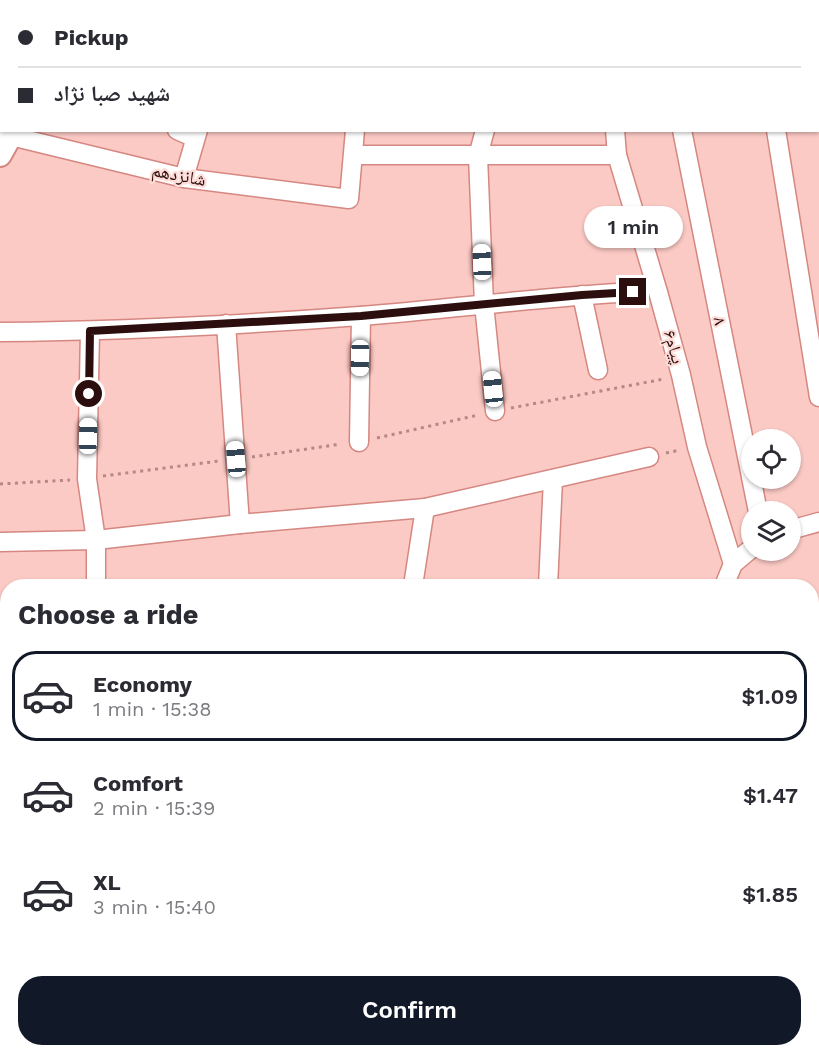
<!DOCTYPE html>
<html lang="en">
<head>
<meta charset="utf-8">
<style>
	body { margin:0; font-family:"Work Sans","Noto Naskh Arabic",sans-serif; background:#f7f7f7; color:#2b2b33; height:100vh; display:flex; flex-direction:column; font-size:22px; white-space:nowrap }
	* { box-sizing:border-box; margin:0 }
	p { font-size:20px; color:#7c7c81 }
	.icon { flex:none; width:33px; height:33px; fill:none; stroke:currentColor; stroke-width:2; stroke-linecap:round; stroke-linejoin:round }
	.map { position:relative; flex:1; overflow:hidden }
	.sheet { position:absolute; left:0px; top:579px; width:819px; height:478px; display:flex; flex-direction:column; background:#fff; border-radius:24px 24px 0 0; box-shadow:0 2px 4px #0004 }
	.sheet>* { flex:none }
	.top-card { position:absolute; left:0px; top:0px; width:819px; height:132px; box-shadow:0 2px 4px #0004; display:grid; align-content:center; height:132px; padding:0 18px; background:#fff }
	.tools { position:absolute; left:741px; top:429px; display:grid; gap:12px }
	.tools a { display:grid; place-items:center; width:60px; height:60px; border-radius:50%; background:#fff; box-shadow:0 2px 4px #0004; font-size:30px }
	.end { position:absolute; width:27px; height:27px; margin:-14px; border:8px solid #2b0e0d; background:#fff; box-shadow:0 0 0 3px #fff }
	.from { border-radius:50% }
	.bubble { position:absolute; height:42px; border-radius:21px; background:#fff; box-shadow:0 2px 4px #0004; font-size:20px; font-weight:600; line-height:42px; text-align:center }
	.car { position:absolute; width:18px; height:36px; margin:-18px -9px; border-radius:8px; box-shadow:0 0 4px 2px #0007; background:linear-gradient(#fff 24%,#345 0 40%,#fff 0 76%,#345 0 86%,#fff 0) }
	.top-card b { display:flex; align-items:center; gap:21px; height:57px; font-size:22px }
	.top-card b+b { border-top:2px solid #e1e1e2 }
	.top-card i { width:15px; height:15px; background:#2b2b33 }
	ul { padding:0; list-style:none }
	li { display:flex; align-items:center; gap:18px; height:90px; margin:0 12px 9px; padding:0 6px; border:3px solid transparent; border-radius:24px }
	li div { flex:1 }
	li b { display:block; font-size:22px }
	li em { font-style:normal; font-weight:600 }
	li.selected { border-color:#111827 }
	li>.icon { width:54px; height:54px; stroke-width:1.5 }
	h2 { padding:0 18px; font-size:27px; line-height:72px }
	.action { display:flex; gap:12px; margin-top:auto; padding:12px 18px }
	.action a { flex:1; height:69px; border-radius:24px; background:#111827; color:#fff; font-size:24px; font-weight:600; line-height:69px; text-align:center }
	.map>svg:first-child { display:block }
</style>
</head>
<body>
<div class="map">
<svg width="819" height="1057" viewBox="0 0 819 1057">
	<rect width="100%" height="100%" fill="#fccac5"/>
	<g fill="none" stroke-linecap="round" stroke-linejoin="round">
		<!-- canal -->
		<g stroke="#be76c3" stroke-width="20">
			<path d="M812,715L819,705"/>
			<path d="M339,1057L355,1050"/>
		</g>
		<!-- minor casing -->
		<g stroke="#d58781" stroke-width="21">
			<g id="minor">
				<path d="M246,2L247,0"/>
				<path d="M389,2L390,0"/>
				<path d="M521,2V0"/>
				<path d="M611,2V0"/>
				<path d="M706,2V0"/>
				<path d="M818,60H819"/>
				<path d="M0,86H2"/>
				<path d="M177,130L195,138"/>
				<path d="M485,130L478,156L484,304L495,411"/>
				<path d="M615,130L617,155L658,292L681,375L697,447L733,564"/>
				<path d="M682,130L758,512"/>
				<path d="M776,130L819,397"/>
				<path d="M11,136L184,178L349,199L355,130"/>
				<path d="M354,155H617"/>
				<path d="M184,178L198,130"/>
				<path d="M582,295L598,370"/>
				<path d="M226,324L240,524L425,508L649,457"/>
				<path d="M90,331L87,479L96,540V586"/>
				<path d="M0,332C120,331 240,325 360,316C451,309 542,297 633,292"/>
				<path d="M359,442L361,316"/>
				<path d="M790,530L819,522"/>
				<path d="M0,542L96,540L240,524"/>
				<path d="M413,586L425,508"/>
				<path d="M548,586L553,479"/>
				<path d="M724,586L733,564L752,548"/>
				<path d="M0,661H8"/>
				<path d="M86,1057L103,1050"/>
				<path d="M636,1057L638,1050"/>
			</g>
		</g>
		<!-- tertiary casing -->
		<g stroke="#d58781" stroke-width="26">
			<g id="tertiary">
				<path d="M79,2L80,0"/>
				<path d="M0,155L14,130"/>
				<path d="M812,682L819,673"/>
				<path d="M812,742L819,734"/>
				<path d="M298,1057L314,1050"/>
				<path d="M387,1057L403,1050"/>
			</g>
		</g>
		<!-- secondary casing -->
		<g stroke="#d58781" stroke-width="28">
			<g id="secondary">
				<path d="M812,858L819,859"/>
				<path d="M0,869H8"/>
			</g>
		</g>
		<!-- path -->
		<g stroke="#b38885" stroke-width="3" stroke-dasharray="3 4.5" stroke-linecap="butt">
			<path d="M511,408L664,379"/>
			<path d="M377,438L478,415"/>
			<path d="M666,453L680,450"/>
			<path d="M252,457L341,444"/>
			<path d="M103,476L219,461"/>
			<path d="M0,484L70,480"/>
		</g>
		<!-- minor -->
		<use href="#minor" stroke="#fff" stroke-width="18"/>
		<!-- tertiary -->
		<use href="#tertiary" stroke="#fff" stroke-width="22"/>
		<!-- secondary -->
		<use href="#secondary" stroke="#b2e5e9" stroke-width="26"/>
	</g>
	<g fill="none" stroke-linecap="round" stroke-linejoin="round">
		<!-- route -->
		<path stroke="#2b0e0d" stroke-width="8" d="M89,394L90,331L361,316L582,295L633,292"/>
	</g>
	<g text-anchor="middle" stroke-width="4.5" stroke-linejoin="round" paint-order="stroke">
		<!-- street labels -->
		<g font-size="18" fill="#2b0e0d" stroke="#fedcd8">
			<text transform="translate(179 175) rotate(11)" y="6">شانزدهم</text>
			<text transform="translate(720 321) rotate(79)" y="6">۸</text>
			<text transform="translate(674 347) rotate(74)" y="6">۶پیام</text>
		</g>
	</g>
</svg>
<div class="tools">
<a><svg class="icon" aria-label="locate" viewBox="0 0 24 24"><circle cx="12" cy="12" r="6"/><path d="M12 2v4M12 18v4M2 12h4M18 12h4"/></svg></a>
<a><svg class="icon" aria-label="layers" viewBox="0 0 24 24"><path d="M12 4l9 5-9 5-9-5zM3 14l9 5 9-5"/></svg></a>
</div>
<i class="end from" style="left:89px;top:394px"></i>
<i class="end" style="left:633px;top:292px"></i>
<div class="bubble" style="left:584px;top:206px;width:99px">1 min</div>
<i class="car" style="left:482px;top:262px;rotate:358deg"></i>
<i class="car" style="left:360px;top:358px;rotate:181deg"></i>
<i class="car" style="left:493px;top:389px;rotate:354deg"></i>
<i class="car" style="left:88px;top:436px;rotate:1deg"></i>
<i class="car" style="left:236px;top:459px;rotate:355deg"></i>
<div class="top-card">
<b><i class="from"></i>Pickup</b>
<b><i></i>شهید صبا نژاد</b>
</div>
<section class="sheet">
<h2>Choose a ride</h2>
<ul>
<li class="selected"><svg class="icon" aria-label="car" viewBox="0 0 24 24"><path d="M5 17H2v-5l4-1 3-4h7l3 4 3 1v5h-3M9 17h6M6 11h13"/><circle cx="7" cy="17" r="2"/><circle cx="17" cy="17" r="2"/></svg><div><b>Economy</b><p>1 min · 15:38</p></div><em>$1.09</em></li>
<li><svg class="icon" aria-label="car" viewBox="0 0 24 24"><path d="M5 17H2v-5l4-1 3-4h7l3 4 3 1v5h-3M9 17h6M6 11h13"/><circle cx="7" cy="17" r="2"/><circle cx="17" cy="17" r="2"/></svg><div><b>Comfort</b><p>2 min · 15:39</p></div><em>$1.47</em></li>
<li><svg class="icon" aria-label="car" viewBox="0 0 24 24"><path d="M5 17H2v-5l4-1 3-4h7l3 4 3 1v5h-3M9 17h6M6 11h13"/><circle cx="7" cy="17" r="2"/><circle cx="17" cy="17" r="2"/></svg><div><b>XL</b><p>3 min · 15:40</p></div><em>$1.85</em></li>
</ul>
<div class="action"><a>Confirm</a></div>
</section>
</div>
</body>
</html>
